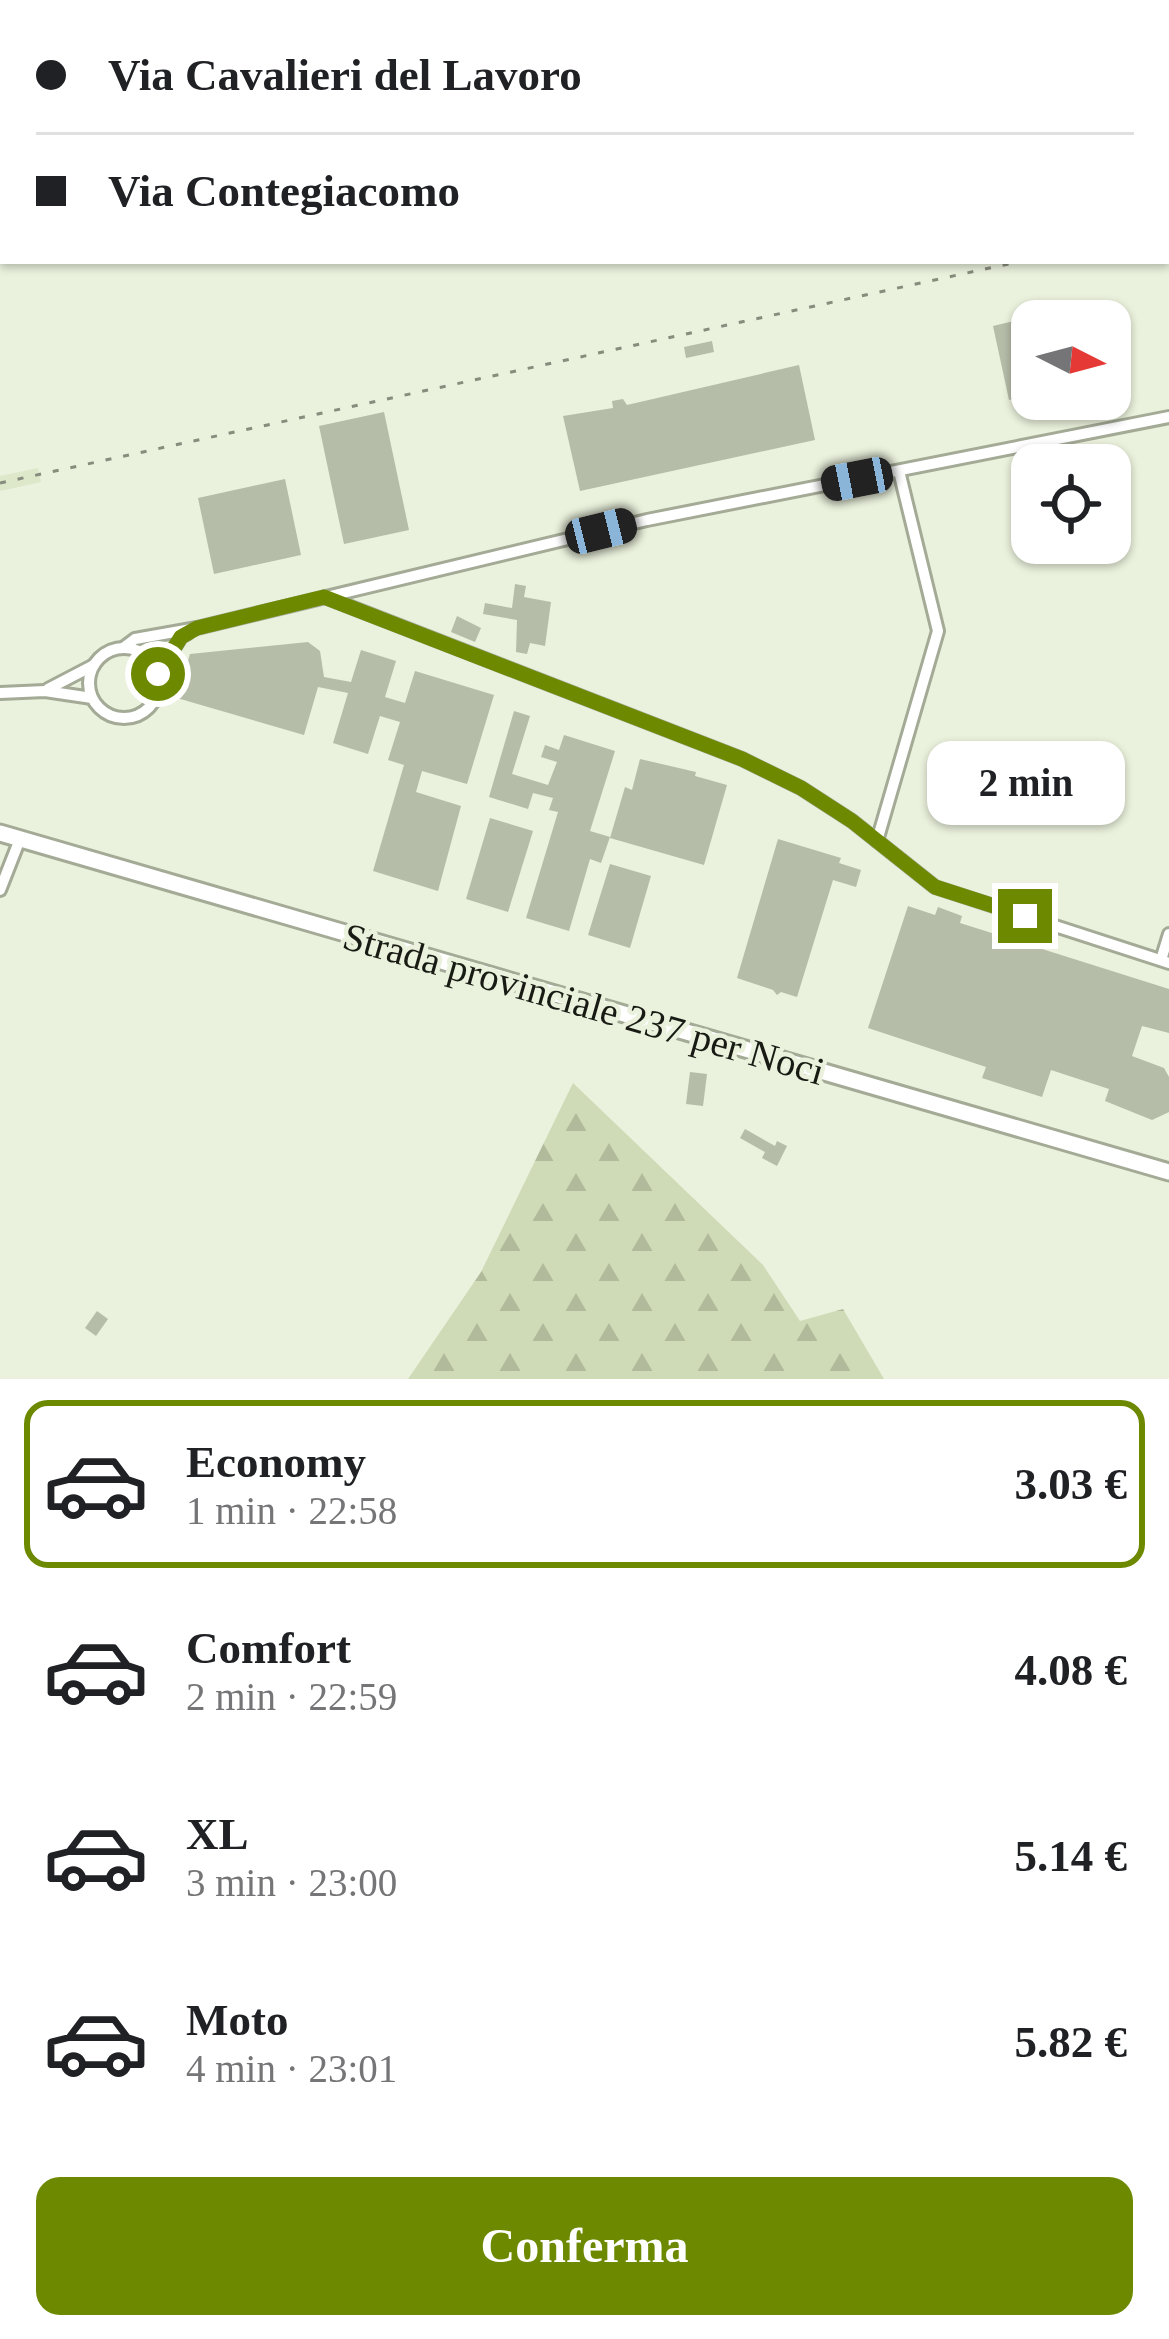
<!DOCTYPE html>
<html lang="it">
<head>
<meta charset="utf-8">
<style>
	body { margin:0; font-family:"Times New Roman",serif; background:#f6f6f6; color:#202124; height:100vh; display:flex; flex-direction:column; font-size:45px; white-space:nowrap }
	* { box-sizing:border-box; margin:0 }
	p { font-size:39px; color:#757577 }
	.icon { flex:none; width:66px; height:66px; fill:none; stroke:currentColor; stroke-width:2; stroke-linecap:round; stroke-linejoin:round }
	.map { position:relative; height:1379px; overflow:hidden }
	.panel { display:flex; flex-direction:column; background:#fff; flex:1 }
	.panel>* { flex:none }
	.top-card { position:absolute; left:0px; top:0px; width:1170px; height:264px; box-shadow:0 3px 9px #0004; display:grid; align-content:center; height:264px; padding:0 36px; background:#fff }
	.needle { width:78px; rotate:96deg }
	.controls { position:absolute; left:1011px; top:300px; display:grid; gap:24px }
	.controls a { display:grid; place-items:center; width:120px; height:120px; border-radius:24px; background:#fff; box-shadow:0 3px 9px #0004; font-size:60px }
	.end { position:absolute; width:54px; height:54px; margin:-27px; border:15px solid #6d8900; background:#fff; box-shadow:0 0 0 6px #fff }
	.from { border-radius:50% }
	.bubble { position:absolute; height:84px; border-radius:24px; background:#fff; box-shadow:0 3px 9px #0004; font-size:39px; font-weight:700; line-height:84px; text-align:center }
	.car { position:absolute; width:36px; height:72px; margin:-36px -18px; border-radius:15px; box-shadow:0 0 9px 3px #0007; background:linear-gradient(#222 24%,#8ab4d8 0 40%,#222 0 76%,#8ab4d8 0 86%,#222 0) }
	.top-card b { display:flex; align-items:center; gap:42px; height:114px; font-size:45px }
	.top-card b+b { border-top:3px solid #e0e0e0 }
	.top-card i { width:30px; height:30px; background:#202124 }
	ul { padding:21px 0 0; list-style:none }
	li { display:flex; align-items:center; gap:36px; height:168px; margin:0 24px 18px; padding:0 12px; border:6px solid transparent; border-radius:24px }
	li div { flex:1 }
	li b { display:block; font-size:45px }
	li em { font-style:normal; font-weight:700 }
	li.current { border-color:#6d8900 }
	li>.icon { width:108px; height:108px; stroke-width:1.5 }
	.button { display:flex; gap:24px; margin-top:auto; padding:24px 36px }
	.button a { flex:1; height:138px; border-radius:24px; background:#6d8900; color:#fff; font-size:48px; font-weight:700; line-height:138px; text-align:center }
	.map>svg:first-child { display:block }
</style>
</head>
<body>
<div class="map">
<svg width="1169" height="1379" viewBox="0 0 1169 1379">
	<defs>
		<pattern id="forest-firs" width="22" height="20" patternUnits="userSpaceOnUse" patternTransform="scale(3)"><rect width="22" height="20" fill="#cfdbb6"/><path d="M5 1l3.5 6h-7zM16 11l3.5 6h-7z" fill="#b1bb9c"/></pattern>
	</defs>
	<rect width="100%" height="100%" fill="#eaf1dc"/>
	<!-- built -->
	<path fill="#dde7ca" d="M38,468L41,482L0,491V476Z"/>
	<!-- forest -->
	<path fill="url(#forest-firs)" d="M573,1083L763,1265L800,1321L843,1309L884,1379H408L481,1272Z"/>
	<!-- building -->
	<g fill="#b5bca8">
		<path d="M1034,304L1037,321H1032V395L1009,400L993,326L1026,318L1024,306Z"/>
		<path d="M712,341L714,352L686,358L684,347Z"/>
		<path d="M799,365L815,440L580,491L563,416L613,408L612,401L623,399L627,405Z"/>
		<path d="M384,412L409,530L344,544L319,426Z"/>
		<path d="M285,479L301,555L214,574L198,498Z"/>
		<path d="M515,584L526,586L524,597L551,602L545,646L530,643L527,654L516,652L517,620L483,614L485,603L512,608Z"/>
		<path d="M457,616L481,628L475,642L451,632Z"/>
		<path d="M308,642L320,651L324,677L351,682L361,650L396,661L385,697L405,703L415,671L494,695L467,784L422,771L416,792L461,806L438,891L373,871L404,765L388,760L400,722L380,716L368,754L333,743L348,693L318,687L304,735L177,698L190,654Z"/>
		<path d="M514,711L530,716L512,774L548,785L557,762L541,757L545,745L559,750L564,735L615,751L590,831L610,837L601,863L590,859L569,931L526,918L558,812L549,810L553,798L533,793L528,809L489,797Z"/>
		<path d="M640,759L696,772L695,776L727,785L704,865L610,838L625,787L632,790Z"/>
		<path d="M490,818L533,831L508,912L466,899Z"/>
		<path d="M778,839L841,858L839,863L861,870L856,887L833,880L797,997L781,992L777,995L773,990L737,978Z"/>
		<path d="M610,864L651,876L630,948L588,935Z"/>
		<path d="M908,906L935,915L938,907L962,916L960,923L1169,989V1033L1142,1026L1132,1056L1164,1068L1169,1077V1112L1152,1120L1105,1101L1109,1089L1051,1070L1042,1097L982,1078L986,1067L868,1028Z"/>
		<path d="M690,1072L707,1074L703,1106L686,1104Z"/>
		<path d="M745,1129L775,1146L777,1141L787,1146L777,1166L762,1158L765,1152L740,1138Z"/>
		<path d="M97,1311L108,1319L96,1336L85,1328Z"/>
	</g>
	<g fill="none" stroke-linecap="round" stroke-linejoin="round">
		<!-- minor casing -->
		<g stroke="#a3aa96" stroke-width="16">
			<g id="minor">
				<path d="M1132,0L1137,3"/>
				<path d="M1021,3L1023,0"/>
				<path d="M1167,19L1169,20"/>
				<path d="M1167,197H1169"/>
				<path d="M325,597L742,759L801,788L852,821L935,887L1169,963"/>
				<circle cx="124" cy="683" r="35"/>
				<path d="M123,648L135,639L197,628L647,520L1169,417"/>
				<path d="M158,674L181,637L188,633"/>
				<path d="M48,689L94,665"/>
				<path d="M0,693L45,691L92,698"/>
				<path d="M877,841L938,631L899,471"/>
				<path d="M0,890L20,839"/>
				<path d="M1161,960L1169,934"/>
			</g>
		</g>
		<!-- secondary casing -->
		<g stroke="#a3aa96" stroke-width="21">
			<path id="secondary" d="M0,833L1169,1172"/>
		</g>
		<!-- minor -->
		<use href="#minor" stroke="#fff" stroke-width="10"/>
		<!-- secondary -->
		<use href="#secondary" stroke="#fff" stroke-width="15"/>
		<!-- rail -->
		<g stroke="#878c7d" stroke-width="3" stroke-dasharray="6 12" stroke-linecap="butt">
			<path d="M1167,230L1169,229"/>
			<path d="M0,483L1022,261"/>
		</g>
	</g>
	<g fill="none" stroke-linecap="round" stroke-linejoin="round">
		<!-- route -->
		<path stroke="#6d8900" stroke-width="15" d="M158,674L181,637L197,628L324,597L742,759L801,788L852,821L935,887L1025,916"/>
	</g>
	<g text-anchor="middle" stroke-width="9" stroke-linejoin="round" paint-order="stroke">
		<!-- street labels -->
		<g font-size="39" fill="#181b13" stroke="#eaf1dc">
			<text transform="translate(584 1003) rotate(16)" y="14">Strada provinciale 237 per Noci</text>
		</g>
	</g>
</svg>
<div class="controls">
<a><svg class="needle" viewBox="-14 -14 28 28"><path d="M0-13l5 13h-10z" fill="#e53935"/><path d="M0 13l5-13h-10z" fill="#757577"/></svg></a>
<a><svg class="icon" aria-label="locate" viewBox="0 0 24 24"><circle cx="12" cy="12" r="6"/><path d="M12 2v4M12 18v4M2 12h4M18 12h4"/></svg></a>
</div>
<i class="end from" style="left:158px;top:674px"></i>
<i class="end" style="left:1025px;top:916px"></i>
<div class="bubble" style="left:927px;top:741px;width:198px">2 min</div>
<i class="car" style="left:857px;top:479px;rotate:259deg"></i>
<i class="car" style="left:601px;top:531px;rotate:76deg"></i>
<div class="top-card">
<b><i class="from"></i>Via Cavalieri del Lavoro</b>
<b><i></i>Via Contegiacomo</b>
</div>
</div>
<section class="panel">
<ul>
<li class="current"><svg class="icon" aria-label="car" viewBox="0 0 24 24"><path d="M5 17H2v-5l4-1 3-4h7l3 4 3 1v5h-3M9 17h6M6 11h13"/><circle cx="7" cy="17" r="2"/><circle cx="17" cy="17" r="2"/></svg><div><b>Economy</b><p>1 min · 22:58</p></div><em>3.03 €</em></li>
<li><svg class="icon" aria-label="car" viewBox="0 0 24 24"><path d="M5 17H2v-5l4-1 3-4h7l3 4 3 1v5h-3M9 17h6M6 11h13"/><circle cx="7" cy="17" r="2"/><circle cx="17" cy="17" r="2"/></svg><div><b>Comfort</b><p>2 min · 22:59</p></div><em>4.08 €</em></li>
<li><svg class="icon" aria-label="car" viewBox="0 0 24 24"><path d="M5 17H2v-5l4-1 3-4h7l3 4 3 1v5h-3M9 17h6M6 11h13"/><circle cx="7" cy="17" r="2"/><circle cx="17" cy="17" r="2"/></svg><div><b>XL</b><p>3 min · 23:00</p></div><em>5.14 €</em></li>
<li><svg class="icon" aria-label="car" viewBox="0 0 24 24"><path d="M5 17H2v-5l4-1 3-4h7l3 4 3 1v5h-3M9 17h6M6 11h13"/><circle cx="7" cy="17" r="2"/><circle cx="17" cy="17" r="2"/></svg><div><b>Moto</b><p>4 min · 23:01</p></div><em>5.82 €</em></li>
</ul>
<div class="button"><a>Conferma</a></div>
</section>
</body>
</html>
